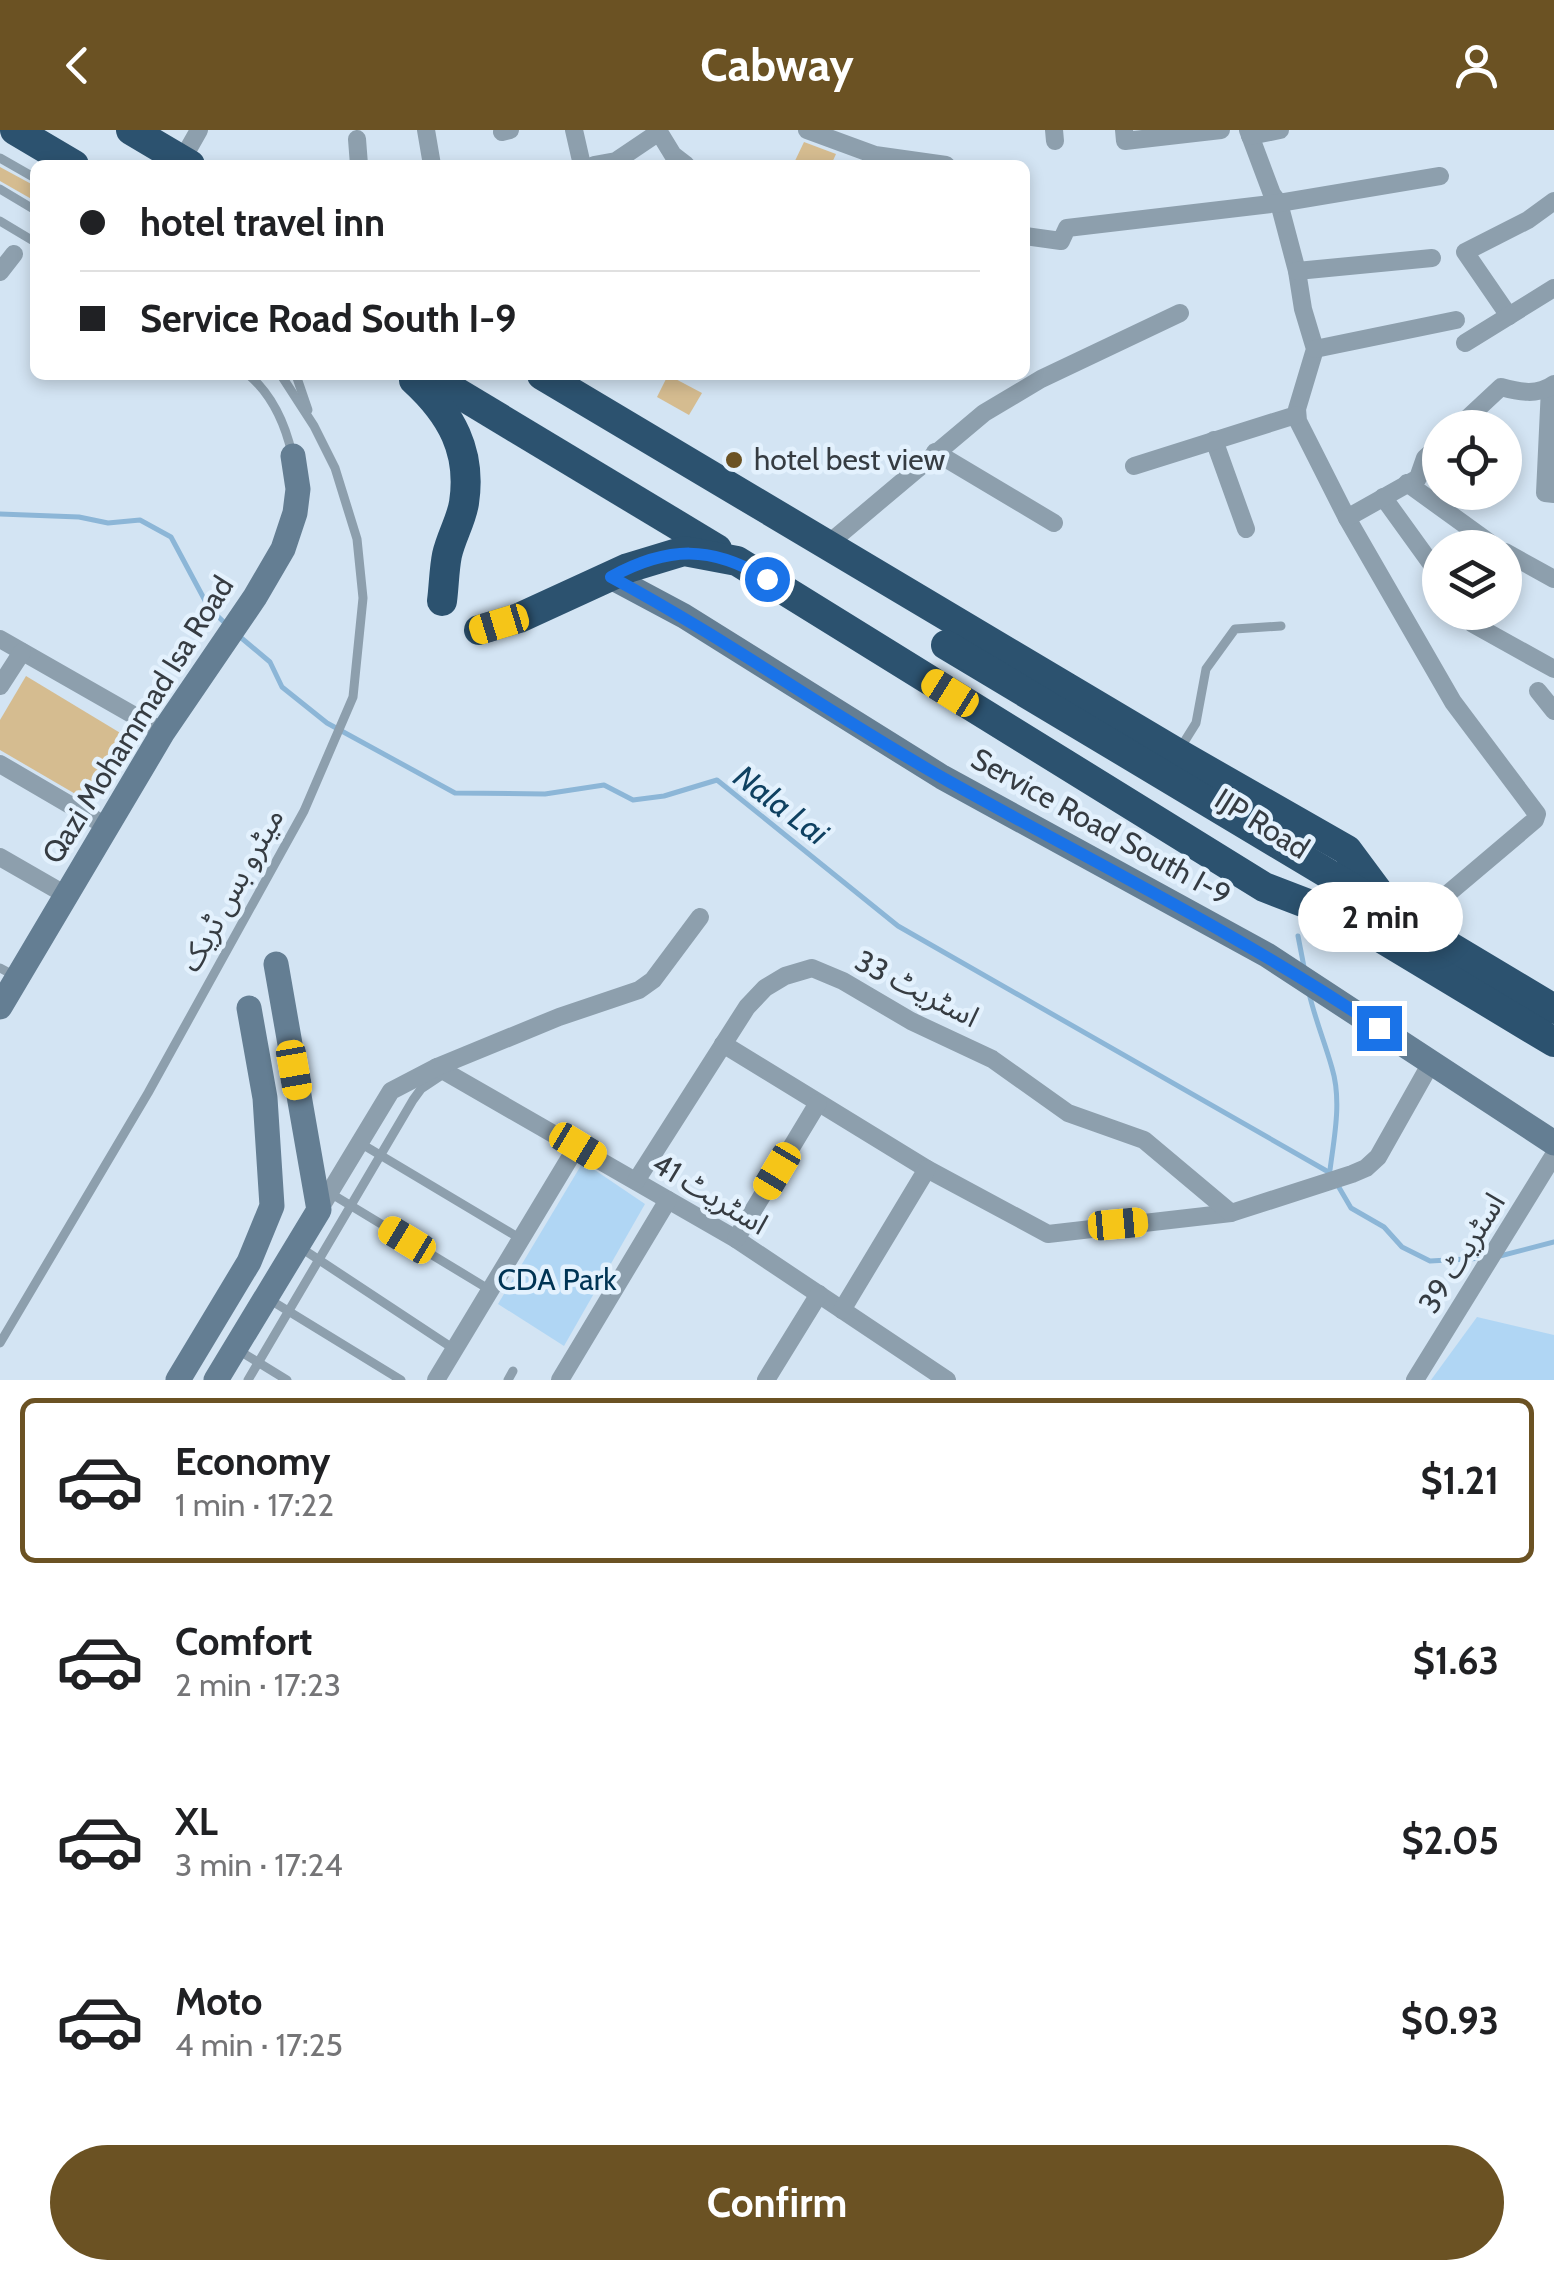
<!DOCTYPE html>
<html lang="en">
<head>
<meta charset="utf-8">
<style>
	body { margin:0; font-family:Cabin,"Noto Sans Arabic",sans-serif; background:#f6f6f6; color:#202124; height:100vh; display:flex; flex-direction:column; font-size:38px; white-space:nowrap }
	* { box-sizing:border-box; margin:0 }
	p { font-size:32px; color:#757577 }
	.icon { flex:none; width:55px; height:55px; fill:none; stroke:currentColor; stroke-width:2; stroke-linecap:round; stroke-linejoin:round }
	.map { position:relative; height:1250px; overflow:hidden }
	.panel { display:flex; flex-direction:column; background:#fff; flex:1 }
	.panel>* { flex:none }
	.hud { position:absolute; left:30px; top:30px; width:1000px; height:220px; border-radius:15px; box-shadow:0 5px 15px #0003; display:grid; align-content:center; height:220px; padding:0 50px; background:#fff }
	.buttons { position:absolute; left:1422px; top:280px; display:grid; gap:20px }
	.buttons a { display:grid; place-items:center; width:100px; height:100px; border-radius:50%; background:#fff; box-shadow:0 5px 15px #0003; font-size:50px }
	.end { position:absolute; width:45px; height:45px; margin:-22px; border:12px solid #1a73e8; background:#fff; box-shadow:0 0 0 5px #fff }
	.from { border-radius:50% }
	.bubble { position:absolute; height:70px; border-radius:35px; background:#fff; box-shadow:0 5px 15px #0003; font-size:32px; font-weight:700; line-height:70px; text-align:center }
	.car { position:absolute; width:30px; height:60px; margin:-30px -15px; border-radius:12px; box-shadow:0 0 8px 2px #0007; background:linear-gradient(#f5c518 24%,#345 0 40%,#f5c518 0 76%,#345 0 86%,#f5c518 0) }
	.hud b { display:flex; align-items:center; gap:35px; height:95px; font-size:38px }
	.hud b+b { border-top:2px solid #e0e0e0 }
	.hud i { width:25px; height:25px; background:#202124 }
	ul { padding:18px 0 0; list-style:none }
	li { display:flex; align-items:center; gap:30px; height:165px; margin:0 20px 15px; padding:0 30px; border:5px solid transparent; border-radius:15px }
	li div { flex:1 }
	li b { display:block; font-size:38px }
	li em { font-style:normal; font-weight:700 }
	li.current { border-color:#6b5223 }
	li>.icon { width:90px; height:90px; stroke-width:1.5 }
	.button { display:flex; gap:20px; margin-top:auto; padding:20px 50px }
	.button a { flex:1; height:115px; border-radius:60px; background:#6b5223; color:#fff; font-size:40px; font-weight:700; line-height:115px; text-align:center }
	header { display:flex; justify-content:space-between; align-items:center; height:130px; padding:0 50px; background:#6b5223; color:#fff; font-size:45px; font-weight:700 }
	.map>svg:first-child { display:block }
</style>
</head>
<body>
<header><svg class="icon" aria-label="back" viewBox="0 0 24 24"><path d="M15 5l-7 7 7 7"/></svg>Cabway<svg class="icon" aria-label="person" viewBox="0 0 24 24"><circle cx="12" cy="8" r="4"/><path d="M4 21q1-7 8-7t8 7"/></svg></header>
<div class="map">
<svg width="1554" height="1250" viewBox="0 0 1554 1250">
	<rect width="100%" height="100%" fill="#d3e4f3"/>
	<!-- green -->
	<g fill="#b0d6f4">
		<path d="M583,1032L645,1074L564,1216L498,1174Z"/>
		<path d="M1477,1187L1554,1205V1250H1431Z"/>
	</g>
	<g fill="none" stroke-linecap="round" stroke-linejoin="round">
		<!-- stream -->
		<g stroke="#8cb6d7" stroke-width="5">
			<path d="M0,384L79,387L108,393L140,390L171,407L209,478L227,495"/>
			<path d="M239,506L270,532L282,557L327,593L455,663L545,664L604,655L633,670L664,666L717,650L898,796L1332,1044"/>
			<path d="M1298,806L1304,837"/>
			<path d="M1309,863C1315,889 1325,913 1332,938C1342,971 1334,1008 1330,1040"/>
			<path d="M1337,1054L1351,1078L1384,1097L1402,1117L1430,1131L1485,1128"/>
			<path d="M1496,1127L1554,1112"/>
		</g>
	</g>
	<!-- building -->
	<g fill="#d5bc90">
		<path d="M804,12L836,24L831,35H793Z"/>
		<path d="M0,37L35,56V71L0,51Z"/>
		<path d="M668,245L702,263L689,285L657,267Z"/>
		<path d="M26,546L122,604L84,669L0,620V590Z"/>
	</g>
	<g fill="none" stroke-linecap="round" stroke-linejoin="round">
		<!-- lane -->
		<g stroke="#8d9fad" stroke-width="9">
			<path d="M0,28L35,48"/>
			<path d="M0,59L35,80"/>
			<path d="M0,91L35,112"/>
			<path d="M249,245C273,266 285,293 292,324"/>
			<path d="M296,245L308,280"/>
			<path d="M1181,617L1196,593L1206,539L1235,499L1281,496"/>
			<path d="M0,838L15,846"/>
			<path d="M360,1013L521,1109"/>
			<path d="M330,1063L490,1160"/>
			<path d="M298,1116L454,1219"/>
			<path d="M267,1168L401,1250"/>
			<path d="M0,1213L148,963L304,681L353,567L363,468L357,409L335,338L314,296L281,245"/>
			<path d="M238,1220L287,1250"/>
			<path d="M248,1250L413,970L421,959L445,943"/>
			<path d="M508,1250L513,1241"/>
		</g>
		<!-- street -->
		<g stroke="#8d9fad" stroke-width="18">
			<path d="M426,0L432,35"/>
			<path d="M574,0L582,35"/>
			<path d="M807,0L875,25L946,35"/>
			<path d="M1054,0L1055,11"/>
			<path d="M1124,0L1125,11L1221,0"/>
			<path d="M1248,0L1272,64L1279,73L1297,141L1303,179L1315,219L1297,279L1298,291L1347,388L1453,572L1537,684L1535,690L1412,794"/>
			<path d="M502,2L510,0"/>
			<path d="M1250,6L1280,0"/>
			<path d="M357,9L359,35"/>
			<path d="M182,30L199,0"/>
			<path d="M594,35L616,31L659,2L673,25L686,35"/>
			<path d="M1025,106L1061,111L1067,98L1279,73L1440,46"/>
			<path d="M1297,141L1432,128"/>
			<path d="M0,142L14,124"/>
			<path d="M1509,186L1465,122L1528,90L1554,71"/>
			<path d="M1465,213L1554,158"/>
			<path d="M1315,219L1456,190"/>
			<path d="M1550,258L1545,363L1554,364"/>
			<path d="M1457,298L1501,257C1519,262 1538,266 1554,254"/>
			<path d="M1214,310L1246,399"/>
			<path d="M935,322L1054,393"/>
			<path d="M1134,336L1296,285"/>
			<path d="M1407,353L1497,418"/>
			<path d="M1383,367L1440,446"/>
			<path d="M1347,388L1418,348L1425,328L1440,314"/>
			<path d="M827,415L984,283L1041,249L1180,183"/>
			<path d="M1505,422L1554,449"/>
			<path d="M1466,482L1473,494L1554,539"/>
			<path d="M0,509L163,602"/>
			<path d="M0,556L22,522"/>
			<path d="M1538,561L1554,581"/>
			<path d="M0,634L106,696"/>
			<path d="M0,727L66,765"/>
			<path d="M723,914L927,1039L1048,1104L1231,1083L1352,1044L1366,1038L1378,1027L1431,933"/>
			<path d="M437,937L736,1109L947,1250"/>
			<path d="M636,1051L747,877L765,858L785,846L812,838L843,851L911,891L992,929L1068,983L1144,1010L1231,1083"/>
			<path d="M319,1080L391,961L437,937L559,887L639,860L653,850L700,787"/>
			<path d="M736,1109L818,973"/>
			<path d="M842,1180L927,1039"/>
			<path d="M436,1250L577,1016"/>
			<path d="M560,1250L668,1070"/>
			<path d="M766,1250L819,1164"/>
			<path d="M1415,1250L1554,1025"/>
		</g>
		<!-- secondary -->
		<g stroke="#647e93" stroke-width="25">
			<path d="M611,447L684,486L942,647L1267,825L1554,1013"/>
			<path d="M0,877L163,602L255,467L283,419L295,383L298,359L293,326"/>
			<path d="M178,1250L249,1132L272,1076L265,968L249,878"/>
			<path d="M216,1250L319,1080L276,834"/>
		</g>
		<!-- highway -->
		<g stroke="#2c526f" stroke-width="30">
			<path d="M15,0L74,35"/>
			<path d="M131,0L190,35"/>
			<path d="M428,245L717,419"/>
			<path d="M542,245L1177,623L1347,720L1393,782"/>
			<path d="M414,250C451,284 472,321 464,373C461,391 451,407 447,425C444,440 444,456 442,471"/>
			<path d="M479,500L519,488L628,438L684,421L737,431L1264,757L1355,792"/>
			<path d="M946,515L1554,879"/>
			<path d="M1338,782L1554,912"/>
		</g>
	</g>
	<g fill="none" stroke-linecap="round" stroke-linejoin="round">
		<!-- route -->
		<path stroke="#1a73e8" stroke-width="12" d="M767,449C711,415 668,416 611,447C725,508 830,584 943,648C1089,730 1240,804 1379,898"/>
	</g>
	<!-- markers -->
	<circle fill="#6b5223" stroke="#e3f1fd" stroke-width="4" cx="734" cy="330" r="10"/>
	<g text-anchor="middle" stroke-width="9" stroke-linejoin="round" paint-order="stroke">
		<!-- poi labels -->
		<g font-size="30" fill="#363c42" stroke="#e3f1fd" text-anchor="start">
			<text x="754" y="340">hotel best view</text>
		</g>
		<!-- street labels -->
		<g font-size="30" fill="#363c42" stroke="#e3f1fd">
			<text transform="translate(138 590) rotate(-58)" y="10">Qazi Mohammad Isa Road</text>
			<text transform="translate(1262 694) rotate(32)" y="10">IJP Road</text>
			<text transform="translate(1101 697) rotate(29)" y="10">Service Road South I-9</text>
			<text transform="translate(232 760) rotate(-61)" y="10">میٹرو بس ٹریک</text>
			<text transform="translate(917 859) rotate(27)" y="10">اسٹریٹ 33</text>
			<text transform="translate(710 1064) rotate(31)" y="10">اسٹریٹ 41</text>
			<text transform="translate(1462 1123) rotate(-58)" y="10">اسٹریٹ 39</text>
		</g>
		<!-- park labels -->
		<g font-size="30" fill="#003454" stroke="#e3f1fd">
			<text x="557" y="1160">CDA Park</text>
		</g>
		<!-- water labels -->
		<g font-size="32" font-style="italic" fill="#0f4161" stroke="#e3f1fd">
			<text transform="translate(781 675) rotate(37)" y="11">Nala Lai</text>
		</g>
	</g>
</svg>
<div class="buttons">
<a><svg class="icon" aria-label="locate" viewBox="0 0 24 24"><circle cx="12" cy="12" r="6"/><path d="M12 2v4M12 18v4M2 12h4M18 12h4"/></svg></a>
<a><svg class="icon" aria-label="layers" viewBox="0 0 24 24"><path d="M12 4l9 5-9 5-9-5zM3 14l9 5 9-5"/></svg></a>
</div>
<i class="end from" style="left:767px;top:449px"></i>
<i class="end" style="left:1379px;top:898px"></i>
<div class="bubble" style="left:1298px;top:752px;width:165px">2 min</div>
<i class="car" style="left:499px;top:494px;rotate:253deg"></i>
<i class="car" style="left:950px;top:563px;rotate:302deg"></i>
<i class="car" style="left:294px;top:940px;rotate:170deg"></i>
<i class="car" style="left:578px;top:1016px;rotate:121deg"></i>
<i class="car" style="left:777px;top:1041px;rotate:211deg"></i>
<i class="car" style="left:1118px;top:1094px;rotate:85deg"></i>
<i class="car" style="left:407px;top:1110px;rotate:301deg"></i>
<div class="hud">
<b><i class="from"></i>hotel travel inn</b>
<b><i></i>Service Road South I-9</b>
</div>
</div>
<section class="panel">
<ul>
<li class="current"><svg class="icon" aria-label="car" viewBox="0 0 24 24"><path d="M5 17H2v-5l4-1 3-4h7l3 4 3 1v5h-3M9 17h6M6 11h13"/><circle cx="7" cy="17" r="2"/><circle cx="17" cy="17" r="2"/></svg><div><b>Economy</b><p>1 min · 17:22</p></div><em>$1.21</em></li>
<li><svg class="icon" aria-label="car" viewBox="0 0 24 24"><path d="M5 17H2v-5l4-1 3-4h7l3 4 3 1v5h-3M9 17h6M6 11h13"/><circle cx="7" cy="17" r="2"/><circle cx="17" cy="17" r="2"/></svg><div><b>Comfort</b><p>2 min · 17:23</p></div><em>$1.63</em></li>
<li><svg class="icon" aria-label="car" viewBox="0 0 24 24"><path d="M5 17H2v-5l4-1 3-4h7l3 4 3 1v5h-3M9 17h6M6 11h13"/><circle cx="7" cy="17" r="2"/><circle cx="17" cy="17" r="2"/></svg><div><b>XL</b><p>3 min · 17:24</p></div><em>$2.05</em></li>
<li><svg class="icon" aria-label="car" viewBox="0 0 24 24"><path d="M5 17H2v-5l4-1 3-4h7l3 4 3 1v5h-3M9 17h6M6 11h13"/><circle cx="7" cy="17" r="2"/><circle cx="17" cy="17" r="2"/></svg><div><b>Moto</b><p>4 min · 17:25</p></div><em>$0.93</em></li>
</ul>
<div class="button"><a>Confirm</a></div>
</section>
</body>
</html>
